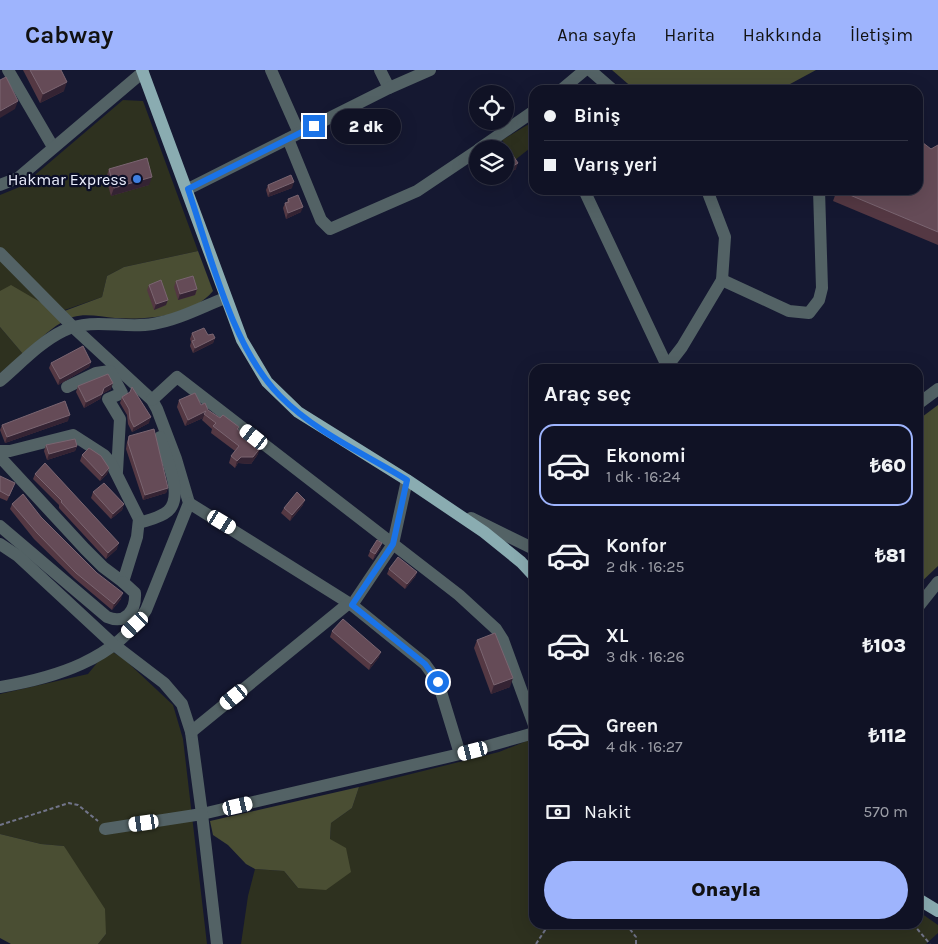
<!DOCTYPE html>
<html lang="tr">
<head>
<meta charset="utf-8">
<style>
	body { margin:0; font-family:Karla,sans-serif; background:#1e2032; color:#f1f3f6; height:100vh; display:flex; flex-direction:column; font-size:19px; white-space:nowrap }
	* { box-sizing:border-box; margin:0 }
	p { font-size:16px; color:#9c9ea7 }
	.icon { flex:none; width:28px; height:28px; fill:none; stroke:currentColor; stroke-width:2; stroke-linecap:round; stroke-linejoin:round }
	.map { position:relative; flex:1; overflow:hidden }
	.drawer { position:absolute; left:529px; top:294px; width:394px; height:565px; display:flex; flex-direction:column; background:#101225; border-radius:15px; box-shadow:0 5px 20px #0002,0 0 0 1px #303242 }
	.drawer>* { flex:none }
	.banner { position:absolute; left:529px; top:15px; width:394px; height:110px; border-radius:15px; box-shadow:0 5px 20px #0002,0 0 0 1px #303242; display:grid; align-content:center; height:110px; padding:0 15px; background:#101225 }
	.buttons { position:absolute; left:469px; top:15px; display:grid; gap:10px }
	.buttons a { display:grid; place-items:center; width:45px; height:45px; border-radius:50%; background:#101225; box-shadow:0 5px 20px #0002,0 0 0 1px #303242; font-size:25px }
	.end { position:absolute; width:22px; height:22px; margin:-11px; border:6px solid #1a73e8; background:#fff; box-shadow:0 0 0 2px #fff }
	.from { border-radius:50% }
	.bubble { position:absolute; height:35px; border-radius:18px; background:#101225; box-shadow:0 5px 20px #0002,0 0 0 1px #303242; font-size:16px; font-weight:800; line-height:35px; text-align:center }
	.car { position:absolute; width:15px; height:30px; margin:-15px -8px; border-radius:6px; box-shadow:0 0 4px 1px #0007; background:linear-gradient(#fff 24%,#345 0 40%,#fff 0 76%,#345 0 86%,#fff 0) }
	.banner b { display:flex; align-items:center; gap:18px; height:48px; font-size:19px }
	.banner b+b { border-top:1px solid #303242 }
	.banner i { width:12px; height:12px; background:#f1f3f6 }
	ul { padding:0; list-style:none }
	li { display:flex; align-items:center; gap:15px; height:82px; margin:0 10px 8px; padding:0 5px; border:2px solid transparent; border-radius:15px }
	li div { flex:1 }
	li b { display:block; font-size:19px }
	li em { font-style:normal; font-weight:800 }
	li.selected { border-color:#9eb4fd }
	li>.icon { width:45px; height:45px; stroke-width:1.5 }
	h2 { padding:0 15px; font-size:22px; line-height:60px }
	.pay { display:flex; align-items:center; gap:12px; height:55px; padding:0 15px; font-size:19px }
	.pay p { margin-inline-start:auto }
	.button { display:flex; gap:10px; margin-top:auto; padding:10px 15px }
	.button a { flex:1; height:58px; border-radius:30px; background:#9eb4fd; color:#111; font-size:20px; font-weight:800; line-height:58px; text-align:center }
	header { display:flex; align-items:center; gap:30px; box-sizing:border-box; height:70px; padding:0 25px; background:#9eb4fd; color:#111 }
	header strong { font-size:24px }
	nav { display:flex; gap:28px; margin-inline-start:auto; font-size:18px }
	.map>svg:first-child { display:block }
</style>
</head>
<body>
<header>
<strong>Cabway</strong>
<nav><a>Ana sayfa</a><a>Harita</a><a>Hakkında</a><a>İletişim</a></nav>
</header>
<div class="map">
<svg width="938" height="874" viewBox="0 0 938 874">
	<rect width="100%" height="100%" fill="#151831"/>
	<!-- green -->
	<g fill="#2e311f">
		<path d="M123,30L143,31L198,181L124,197L107,206L102,227L59,242L0,221V125L22,116Z"/>
		<path d="M534,51V75L515,90L502,70Z"/>
		<path d="M0,257L23,284L0,303Z"/>
		<path d="M111,581L124,589L173,635L183,669L207,874H98L106,864L64,776L41,774L0,764V624L88,604L101,588Z"/>
		<path d="M534,668V854H918V841L938,855V863L926,874H241L248,826L255,799L284,801L298,818L330,769L331,753L352,738L359,717L499,682Z"/>
	</g>
	<!-- forest -->
	<g fill="#4a4e33">
		<path d="M612,0H816L779,20H635Z"/>
		<path d="M198,181L213,221C191,247 147,250 115,248C102,247 86,243 73,247C55,253 37,272 23,284L0,257V221L11,215L59,243L102,227L107,206L124,197Z"/>
		<path d="M938,335V496L918,515V350Z"/>
		<path d="M359,717L352,738L331,753L330,769L346,778L351,802L326,820L298,818L284,801L255,799L246,794L228,775L213,765L210,751Z"/>
		<path d="M0,764L41,774L64,776L105,839L106,864L98,874H11L0,868Z"/>
	</g>
	<g fill="none" stroke-linecap="round" stroke-linejoin="round">
		<!-- path -->
		<g stroke="#717489" stroke-width="2" stroke-dasharray="4 2.5" stroke-linecap="butt">
			<path d="M0,755L69,733L78,735L98,751"/>
			<path d="M626,854L636,867V874"/>
			<path d="M913,854L930,874"/>
			<path d="M536,874L549,854"/>
		</g>
		<!-- minor -->
		<g stroke="#536265" stroke-width="12">
			<path d="M8,0L53,77"/>
			<path d="M271,0L299,63"/>
			<path d="M380,0L389,18"/>
			<path d="M590,0L613,20"/>
			<path d="M561,20L585,0"/>
			<path d="M288,69L321,150L330,159L417,121L478,80"/>
			<path d="M479,79L534,41"/>
			<path d="M0,115L18,108L143,2"/>
			<path d="M188,119L389,18L430,0"/>
			<path d="M584,120L667,296"/>
			<path d="M0,183L73,257L152,330L157,339L176,389L189,433L146,540C115,590 54,608 0,617"/>
			<path d="M722,210L789,241L809,243L819,230L822,218L819,120"/>
			<path d="M665,299L682,277L722,210L725,167L707,120"/>
			<path d="M0,311C19,295 40,272 63,261C93,247 122,259 153,254C178,250 202,237 225,228"/>
			<path d="M67,317L96,303L110,301L122,323L108,329L120,349L117,402"/>
			<path d="M152,330L177,307L459,525L496,559L503,570L534,655"/>
			<path d="M918,334L938,319"/>
			<path d="M0,381H10L73,365L104,385L111,393L139,449L137,467L123,512L103,497L85,479L0,387"/>
			<path d="M189,433L352,535L425,594L438,612L460,684"/>
			<path d="M471,448L534,479"/>
			<path d="M139,453C148,450 160,448 168,441C185,426 165,387 160,367"/>
			<path d="M0,456L107,547C126,555 136,540 135,523L123,512"/>
			<path d="M0,474L18,486L113,574L164,613L182,634L191,662L202,744L460,684L534,663"/>
			<path d="M352,535L393,474L407,410"/>
			<path d="M918,537L938,512"/>
			<path d="M191,662L349,533"/>
			<path d="M105,759L202,744L217,874"/>
		</g>
		<!-- major -->
		<g stroke="#8aacb1" stroke-width="12">
			<path d="M142,0L242,270L267,312L298,342L407,410L484,462L521,492L534,506"/>
			<path d="M918,829L938,841"/>
		</g>
	</g>
	<!-- wall -->
	<g fill="#543843">
		<path d="M23,0H61L64,21L40,33Z"/>
		<path d="M938,75V175L833,131L837,120L931,79Z"/>
		<path d="M506,88L516,99L508,104L505,96V91Z"/>
		<path d="M109,99L149,115L111,126L106,108Z"/>
		<path d="M268,115L292,118L268,127L266,120Z"/>
		<path d="M288,129L301,142L286,149L283,138L285,133L287,132Z"/>
		<path d="M176,211L197,219L195,225L178,230L174,217Z"/>
		<path d="M149,215L166,235L154,240L147,220Z"/>
		<path d="M192,263L208,265L215,268L213,273L193,283L190,276L191,272L190,269Z"/>
		<path d="M91,292L89,297L58,315L49,298L51,293Z"/>
		<path d="M78,316L111,319L102,324L100,329L84,338L76,322Z"/>
		<path d="M122,327L149,353L132,362L128,354L127,345L120,333Z"/>
		<path d="M179,330L201,335L220,348L239,357L238,360L258,384L251,394L238,393L235,398L229,393L231,386L235,381L211,363L212,359L202,350L203,348L185,356L177,337Z"/>
		<path d="M68,351L5,373L0,360L2,355Z"/>
		<path d="M129,366L168,418L166,423L143,430L126,379L127,372Z"/>
		<path d="M46,375L77,376L75,381L47,390L44,381Z"/>
		<path d="M82,385L109,398L107,404L100,411L80,391Z"/>
		<path d="M35,404L117,479L106,489L59,438V435L33,409Z"/>
		<path d="M0,406L13,418L7,431L0,428Z"/>
		<path d="M93,422L124,434L122,440L111,449L91,428Z"/>
		<path d="M12,434L41,447L121,529L112,540L74,508L34,469L10,439Z"/>
		<path d="M303,435L290,451L281,443L284,438Z"/>
		<path d="M382,473L380,479L373,490L368,486L370,481Z"/>
		<path d="M389,499L417,502L415,507L405,519L387,504Z"/>
		<path d="M332,561L379,587L369,600L330,567Z"/>
		<path d="M477,570L510,617L491,624L474,578Z"/>
	</g>
	<!-- shaded-wall -->
	<g fill="#342333">
		<path d="M67,12L64,21L40,33L43,24Z"/>
		<path d="M18,31L15,39L0,48V41Z"/>
		<path d="M518,93L516,99L508,104L510,98Z"/>
		<path d="M152,107L149,115L111,126L114,118Z"/>
		<path d="M294,112L292,118L268,127L270,122Z"/>
		<path d="M303,137L301,142L286,149L288,143Z"/>
		<path d="M197,219L195,225L178,230L180,224Z"/>
		<path d="M168,230L166,235L154,240L156,234Z"/>
		<path d="M215,268L213,273L193,283L195,278Z"/>
		<path d="M91,292L89,297L58,315L60,309Z"/>
		<path d="M113,313L111,319L102,324L100,329L84,338L86,332L104,318Z"/>
		<path d="M206,341L203,348L185,356L188,350Z"/>
		<path d="M70,345L68,351L5,373L7,367Z"/>
		<path d="M151,347L149,353L132,362L134,357Z"/>
		<path d="M77,376L75,381L47,390L49,384Z"/>
		<path d="M261,377L258,384L251,394L238,393L235,398L237,391L241,387Z"/>
		<path d="M109,398L107,404L100,411L102,406Z"/>
		<path d="M168,418L166,423L143,430L145,425Z"/>
		<path d="M305,430L303,435L290,451L292,445Z"/>
		<path d="M124,434L122,440L111,449L113,444Z"/>
		<path d="M119,473L117,479L106,489L108,483Z"/>
		<path d="M382,473L380,479L373,490L375,484Z"/>
		<path d="M417,502L415,507L405,519L407,514Z"/>
		<path d="M123,523L121,529L112,540L114,534Z"/>
		<path d="M381,582L379,587L369,600L371,594Z"/>
		<path d="M513,608L510,617L491,624L494,615Z"/>
	</g>
	<!-- building -->
	<g fill="#654b57" stroke="#7a6571">
		<path d="M30,0H61L67,12L43,24Z"/>
		<path d="M6,7L18,31L0,41V10Z"/>
		<path d="M918,69L931,79L938,75V162L838,120H918Z"/>
		<path d="M512,84L518,93L510,98L506,88Z"/>
		<path d="M147,88L152,107L114,118L109,99Z"/>
		<path d="M291,105L294,112L270,122L268,115Z"/>
		<path d="M298,125L303,137L288,143L285,133L289,132L288,129Z"/>
		<path d="M193,206L197,219L180,224L176,211Z"/>
		<path d="M161,210L168,230L156,234L149,215Z"/>
		<path d="M204,258L208,265L213,264L215,268L195,278L192,271L195,270L192,263Z"/>
		<path d="M83,276L91,292L60,309L51,293Z"/>
		<path d="M108,304L113,313L104,318L102,324L86,332L78,316Z"/>
		<path d="M132,317L151,347L134,357L130,349L129,339L122,327L130,322Z"/>
		<path d="M195,323L201,335L205,333L208,340L220,348L223,345L239,357L237,359L261,377L253,387H241L237,391L231,386L239,376L213,356L216,353L204,344L206,341L188,350L179,330Z"/>
		<path d="M65,331L70,345L7,367L2,355Z"/>
		<path d="M154,359L168,418L145,425L128,373L129,366Z"/>
		<path d="M75,369L77,376L49,384L46,375Z"/>
		<path d="M89,378L101,386L109,398L102,406L82,385Z"/>
		<path d="M45,393L119,473L108,483L61,432L62,431L35,404Z"/>
		<path d="M0,406L15,413L9,426L0,421Z"/>
		<path d="M104,413L124,434L113,444L93,422Z"/>
		<path d="M297,422L305,430L292,445L284,438Z"/>
		<path d="M23,424L41,447L97,503L123,523L114,534L76,503L37,463L12,434Z"/>
		<path d="M377,470L382,473L375,484L370,481Z"/>
		<path d="M398,487L417,502L407,514L389,499Z"/>
		<path d="M343,549L381,582L371,594L332,561Z"/>
		<path d="M495,563L513,608L494,615L477,570Z"/>
	</g>
	<g fill="none" stroke-linecap="round" stroke-linejoin="round">
		<!-- route -->
		<path stroke="#1a73e8" stroke-width="6" d="M314,56L188,119C210,183 232,278 280,326C315,362 365,384 407,410L393,474L352,535L425,594L438,612"/>
	</g>
	<!-- markers -->
	<circle fill="#3f7fe0" stroke="#0c0f27" stroke-width="2" cx="137" cy="109" r="5"/>
	<g text-anchor="middle" stroke-width="4.5" stroke-linejoin="round" paint-order="stroke">
		<!-- poi labels -->
		<g font-size="16" fill="#ebeefd" stroke="#0c0f27" text-anchor="end">
			<text x="127" y="115">Hakmar Express</text>
		</g>
	</g>
</svg>
<div class="buttons">
<a><svg class="icon" aria-label="locate" viewBox="0 0 24 24"><circle cx="12" cy="12" r="6"/><path d="M12 2v4M12 18v4M2 12h4M18 12h4"/></svg></a>
<a><svg class="icon" aria-label="layers" viewBox="0 0 24 24"><path d="M12 4l9 5-9 5-9-5zM3 14l9 5 9-5"/></svg></a>
</div>
<i class="end from" style="left:438px;top:612px"></i>
<i class="end" style="left:314px;top:56px"></i>
<div class="bubble" style="left:331px;top:39px;width:70px">2 dk</div>
<i class="car" style="left:254px;top:367px;rotate:308deg"></i>
<i class="car" style="left:222px;top:452px;rotate:121deg"></i>
<i class="car" style="left:135px;top:555px;rotate:227deg"></i>
<i class="car" style="left:234px;top:627px;rotate:231deg"></i>
<i class="car" style="left:473px;top:681px;rotate:256deg"></i>
<i class="car" style="left:238px;top:736px;rotate:77deg"></i>
<i class="car" style="left:144px;top:753px;rotate:262deg"></i>
<div class="banner">
<b><i class="from"></i>Biniş</b>
<b><i></i>Varış yeri</b>
</div>
<section class="drawer">
<h2>Araç seç</h2>
<ul>
<li class="selected"><svg class="icon" aria-label="car" viewBox="0 0 24 24"><path d="M5 17H2v-5l4-1 3-4h7l3 4 3 1v5h-3M9 17h6M6 11h13"/><circle cx="7" cy="17" r="2"/><circle cx="17" cy="17" r="2"/></svg><div><b>Ekonomi</b><p>1 dk · 16:24</p></div><em>₺60</em></li>
<li><svg class="icon" aria-label="car" viewBox="0 0 24 24"><path d="M5 17H2v-5l4-1 3-4h7l3 4 3 1v5h-3M9 17h6M6 11h13"/><circle cx="7" cy="17" r="2"/><circle cx="17" cy="17" r="2"/></svg><div><b>Konfor</b><p>2 dk · 16:25</p></div><em>₺81</em></li>
<li><svg class="icon" aria-label="car" viewBox="0 0 24 24"><path d="M5 17H2v-5l4-1 3-4h7l3 4 3 1v5h-3M9 17h6M6 11h13"/><circle cx="7" cy="17" r="2"/><circle cx="17" cy="17" r="2"/></svg><div><b>XL</b><p>3 dk · 16:26</p></div><em>₺103</em></li>
<li><svg class="icon" aria-label="car" viewBox="0 0 24 24"><path d="M5 17H2v-5l4-1 3-4h7l3 4 3 1v5h-3M9 17h6M6 11h13"/><circle cx="7" cy="17" r="2"/><circle cx="17" cy="17" r="2"/></svg><div><b>Green</b><p>4 dk · 16:27</p></div><em>₺112</em></li>
</ul>
<div class="pay"><svg class="icon" aria-label="cash" viewBox="0 0 24 24"><path d="M3 7h18v10H3z"/><circle cx="12" cy="12" r="2"/></svg>Nakit<p>570 m</p></div>
<div class="button"><a>Onayla</a></div>
</section>
</div>
</body>
</html>
